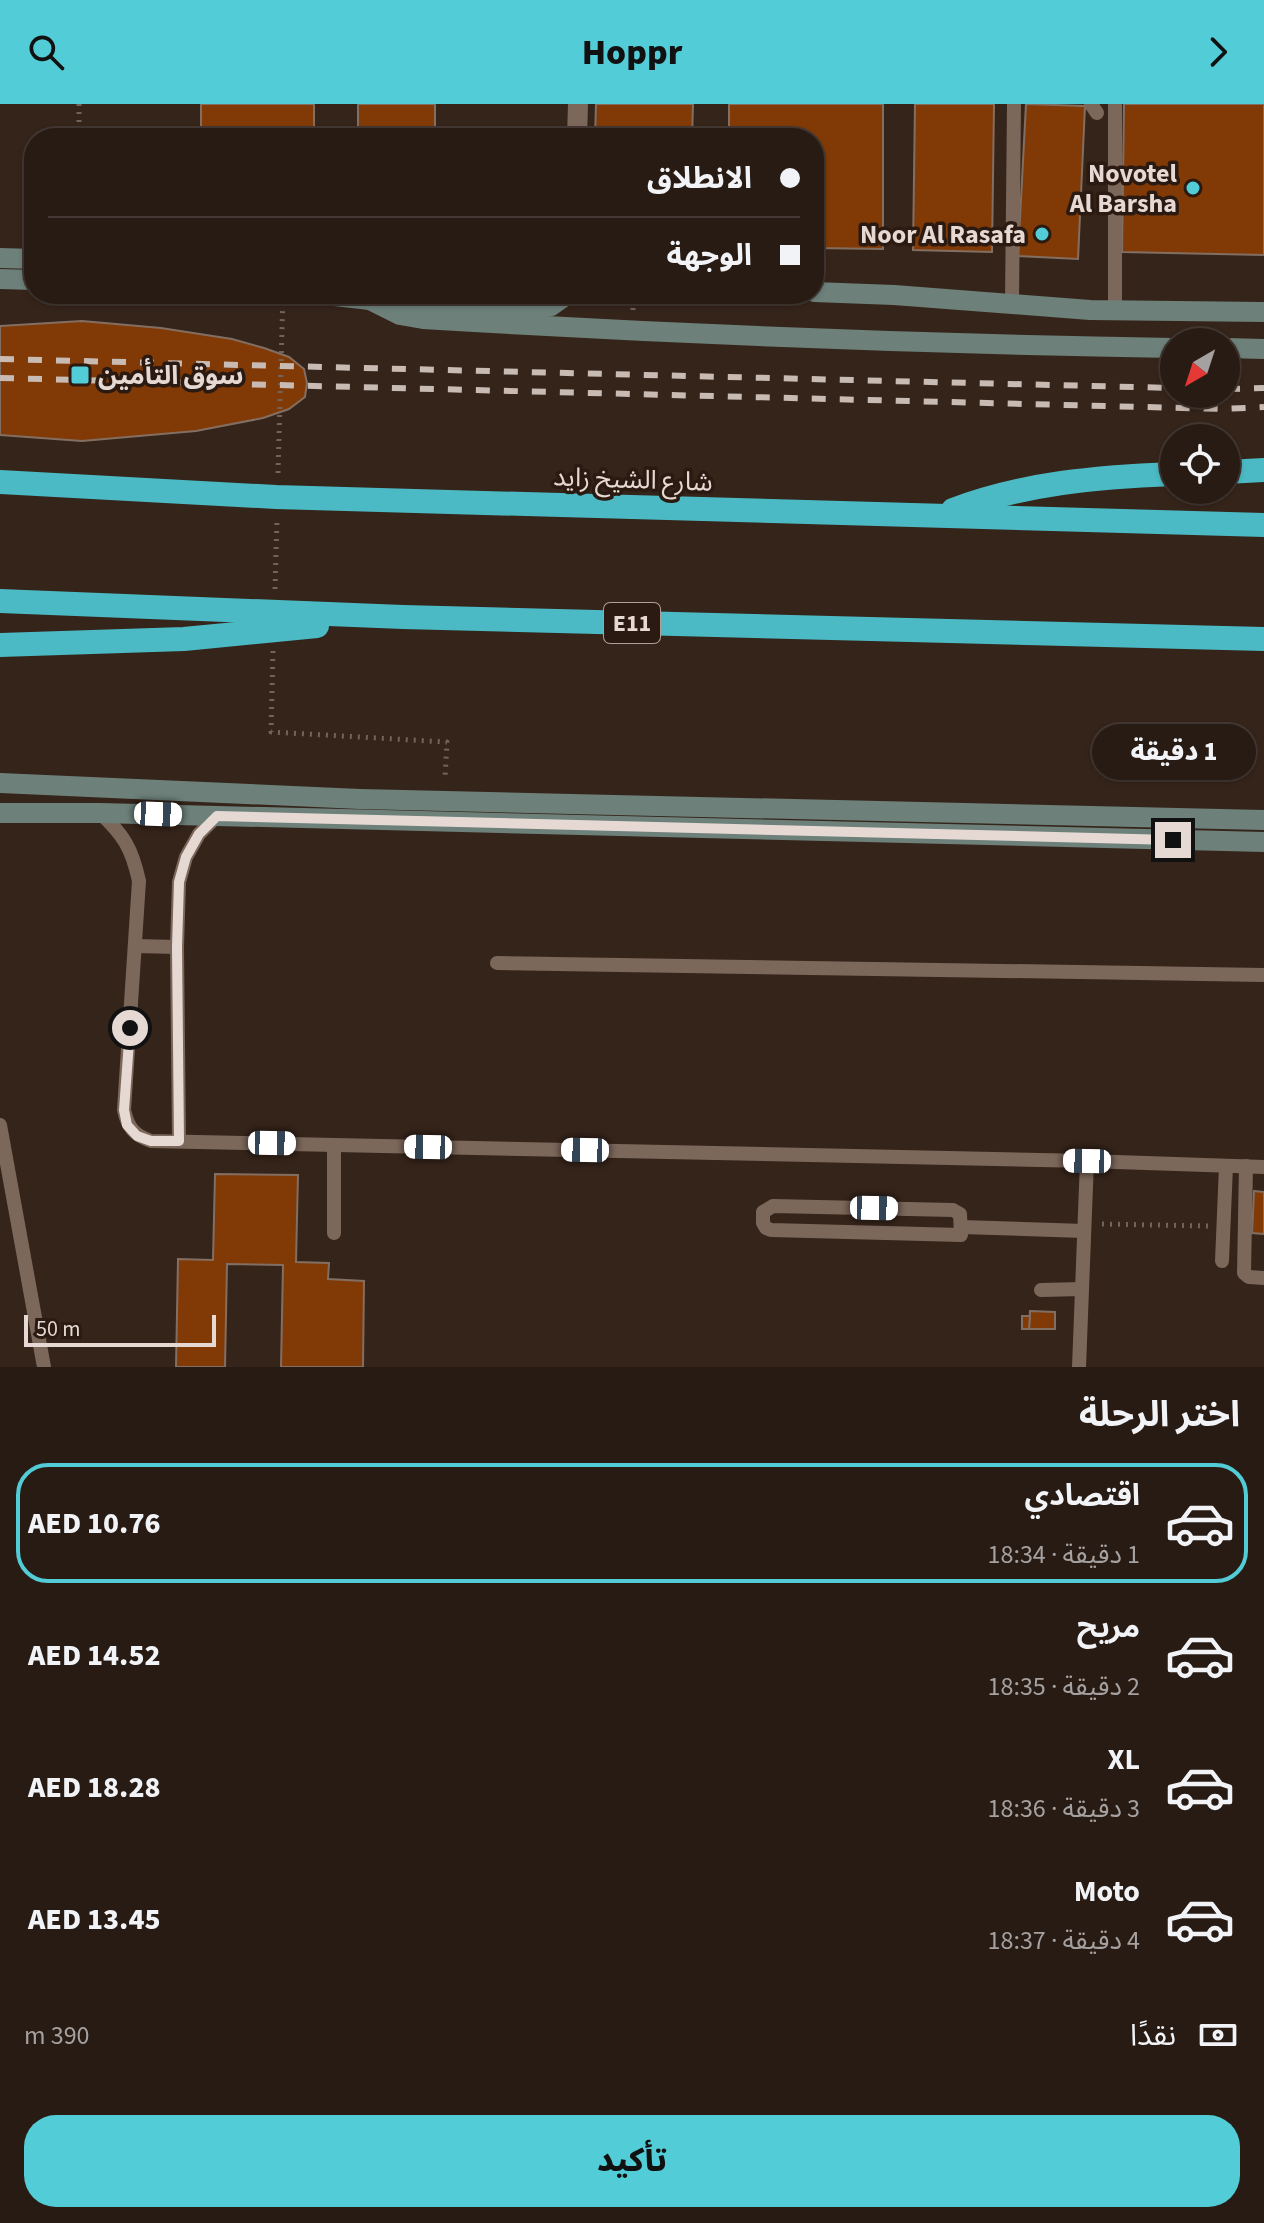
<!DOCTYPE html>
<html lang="ar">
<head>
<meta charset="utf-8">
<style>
	body { margin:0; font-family:"Source Sans 3","Noto Sans Arabic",sans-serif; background:#342822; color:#f1f3f6; direction:rtl; height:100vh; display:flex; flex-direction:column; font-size:30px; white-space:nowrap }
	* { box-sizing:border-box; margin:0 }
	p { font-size:26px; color:#a5a1a0 }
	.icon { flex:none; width:44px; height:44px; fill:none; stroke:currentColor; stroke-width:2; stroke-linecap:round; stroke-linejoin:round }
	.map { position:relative; height:1263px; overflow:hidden; direction:ltr }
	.drawer { display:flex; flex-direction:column; background:#281b14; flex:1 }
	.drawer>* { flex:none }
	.top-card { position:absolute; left:24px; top:24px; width:800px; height:176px; border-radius:32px; box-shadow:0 2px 6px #0004,0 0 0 2px #443934; direction:rtl; display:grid; align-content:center; height:176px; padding:0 24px; background:#281b14 }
	.needle { width:52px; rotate:219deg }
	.fabs { position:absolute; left:1160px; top:224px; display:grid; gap:16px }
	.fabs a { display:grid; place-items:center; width:80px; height:80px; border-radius:50%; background:#281b14; box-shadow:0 2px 6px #0004,0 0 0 2px #443934; font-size:40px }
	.scale { position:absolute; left:24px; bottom:20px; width:192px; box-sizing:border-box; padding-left:8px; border:4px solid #e6d9d3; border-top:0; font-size:22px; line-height:28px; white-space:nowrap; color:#e6d9d3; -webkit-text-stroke:6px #2b1a11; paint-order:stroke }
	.end { position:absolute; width:36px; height:36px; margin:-18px; border:10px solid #e6d9d3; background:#111; box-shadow:0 0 0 4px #111 }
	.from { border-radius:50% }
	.bubble { position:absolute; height:56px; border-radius:28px; background:#281b14; box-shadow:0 2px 6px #0004,0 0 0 2px #443934; font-size:26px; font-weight:800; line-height:56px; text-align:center; direction:rtl }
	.car { position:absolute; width:24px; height:48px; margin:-24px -12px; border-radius:10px; box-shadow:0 0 6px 2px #0007; background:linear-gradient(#fff 24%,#345 0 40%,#fff 0 76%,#345 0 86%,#fff 0) }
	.top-card b { display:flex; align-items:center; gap:28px; height:76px; font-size:30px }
	.top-card b+b { border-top:2px solid #443934 }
	.top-card i { width:20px; height:20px; background:#f1f3f6 }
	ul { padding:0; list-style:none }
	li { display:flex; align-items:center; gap:24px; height:120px; margin:0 16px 12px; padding:0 8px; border:4px solid transparent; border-radius:32px }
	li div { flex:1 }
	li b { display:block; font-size:30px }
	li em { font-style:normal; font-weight:800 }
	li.on { border-color:#52ccd6 }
	li>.icon { width:72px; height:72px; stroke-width:1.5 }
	h2 { padding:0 24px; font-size:36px; line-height:96px }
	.pay { display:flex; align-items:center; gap:20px; height:88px; padding:0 24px; font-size:30px }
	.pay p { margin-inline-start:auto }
	.action { display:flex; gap:16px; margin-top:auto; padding:16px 24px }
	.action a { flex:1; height:92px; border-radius:32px; background:#52ccd6; color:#111; font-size:32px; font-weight:800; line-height:92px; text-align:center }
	header { display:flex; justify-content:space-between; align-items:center; height:104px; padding:0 24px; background:#52ccd6; color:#111; font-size:36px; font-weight:800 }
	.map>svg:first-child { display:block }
</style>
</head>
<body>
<header><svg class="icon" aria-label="forward" viewBox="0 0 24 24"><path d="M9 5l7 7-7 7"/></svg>Hoppr<svg class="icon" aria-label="search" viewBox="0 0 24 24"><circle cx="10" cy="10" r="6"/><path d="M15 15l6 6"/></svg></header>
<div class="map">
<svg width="1264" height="1263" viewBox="0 0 1264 1263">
	<rect width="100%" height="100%" fill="#35241a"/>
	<!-- building -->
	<g fill="#813a06" stroke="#836e62" stroke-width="2">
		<rect x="201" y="0" width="113" height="34"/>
		<rect x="358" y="0" width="77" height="34"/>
		<path d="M596,0H693L692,34H595Z"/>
		<path d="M729,0H883V145L814,144V34H729Z"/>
		<path d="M915,0H994L992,148L913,146Z"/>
		<path d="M1026,0L1085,2L1078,155L1018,152Z"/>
		<path d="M1124,0H1264V151L1122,148Z"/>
		<path d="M82,217L161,224L232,235L264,244L289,253L304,265L307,279L305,293L289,305L263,314L196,327L82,337L0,331V222Z"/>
		<path d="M215,1070L298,1071L296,1158L329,1159L328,1175L364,1177L363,1263H281L283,1161L227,1160L225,1263H176L178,1155L213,1156Z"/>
		<path d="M1254,1087L1264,1088V1130L1252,1129Z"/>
		<path d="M1030,1207L1055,1208V1225H1029Z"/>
		<path d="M1022,1212H1030L1029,1225H1022Z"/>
	</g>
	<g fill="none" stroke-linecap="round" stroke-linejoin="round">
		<!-- path -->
		<g stroke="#73645b" stroke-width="5" stroke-dasharray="2 6" stroke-linecap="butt">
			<path d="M79,34V0"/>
			<path d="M633,206L634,190"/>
			<path d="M278,369L283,190"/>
			<path d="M275,485L277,415"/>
			<path d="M273,547L271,628L447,638L445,674"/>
			<path d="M1102,1120L1208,1122"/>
		</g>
		<!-- lane -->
		<g stroke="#7c675b" stroke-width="14">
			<path d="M1091,0L1097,9"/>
			<path d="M1012,199L1014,0"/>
			<path d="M1115,206V0"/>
			<path d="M100,709C124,731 132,745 139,777L124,1006C128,1024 134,1031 151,1037L1087,1057L1264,1063"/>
			<path d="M135,842L177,843"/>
			<path d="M497,859L1264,871"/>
			<path d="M0,1021L44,1263"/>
			<path d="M179,1037L177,843L179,778L186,753L199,730L217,712"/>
			<path d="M1246,1062L1244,1169L1249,1173L1264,1174"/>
			<path d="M773,1102L953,1106L960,1110L961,1131L771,1126L766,1124L763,1119V1108Z"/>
			<path d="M961,1123L1084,1127"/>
			<path d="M334,1129V1041"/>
			<path d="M1222,1157L1226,1062"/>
			<path d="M1041,1186L1082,1185"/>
			<path d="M1079,1263L1087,1057"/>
		</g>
		<!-- street -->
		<path stroke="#7c675b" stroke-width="20" d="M577,34L578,0"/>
		<!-- secondary -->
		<g stroke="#6d807a" stroke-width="20">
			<path d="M0,154L34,155"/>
			<path d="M0,175L34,176"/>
			<path d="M814,188L894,191L1090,206L1264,208"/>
			<path d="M317,190L370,196L401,195L529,205L551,202L568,190"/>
			<path d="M370,196L400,211L423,215C673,230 923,240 1174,244"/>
			<path d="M1226,244L1264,245"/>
			<path d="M0,679L360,695L1264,716"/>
			<path d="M0,709H100L1264,738"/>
		</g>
		<!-- highway -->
		<g stroke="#4bbac4" stroke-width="24">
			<path d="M1226,368L1264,366"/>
			<path d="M0,378L276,393L1264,421"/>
			<path d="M953,406C1025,379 1097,373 1174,370"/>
			<path d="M0,497L403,513L1264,535"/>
			<path d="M0,541L184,535L317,522"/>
		</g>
		<!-- rail -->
		<g stroke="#c8bbb4" stroke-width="6" stroke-dasharray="14 14" stroke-linecap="butt">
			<path d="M0,255L1174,284"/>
			<path d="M0,274L1223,305L1264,303"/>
			<path d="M1226,285L1264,284"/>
		</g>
	</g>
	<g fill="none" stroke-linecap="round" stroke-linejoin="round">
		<!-- route -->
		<path stroke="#e6d9d3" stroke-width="10" d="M130,924L124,1006L127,1021L137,1032L151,1037H179L177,843L179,778L186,753L199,730L217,712L1173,736"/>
	</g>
	<!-- markers -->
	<g fill="#52ccd6" stroke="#2b1a11" stroke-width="3">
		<circle cx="1193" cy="84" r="8"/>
		<circle cx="1042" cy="130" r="8"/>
		<rect x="70" y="261" width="20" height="20" rx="4"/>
	</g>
	<g text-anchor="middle" stroke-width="7" stroke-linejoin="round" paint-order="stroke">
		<!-- shield labels -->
		<rect fill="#2b1a11" stroke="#aea099" stroke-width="2" x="604" y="499" width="56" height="40" rx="6"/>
		<g font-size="24" font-weight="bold" fill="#e6d9d3">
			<text x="632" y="527">E11</text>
		</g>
		<!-- poi labels -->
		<g font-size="26" font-weight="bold" fill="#e6d9d3" stroke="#2b1a11" text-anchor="end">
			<text x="1177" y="78">Novotel<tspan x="1177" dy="30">Al Barsha</tspan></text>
			<text x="1026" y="139">Noor Al Rasafa</text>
			<text x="98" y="280" text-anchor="start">سوق التأمين</text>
		</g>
		<!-- street labels -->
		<g font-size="26" fill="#e6d9d3" stroke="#2b1a11">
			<text transform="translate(633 375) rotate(2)" y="9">شارع الشيخ زايد</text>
		</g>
	</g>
</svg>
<div class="fabs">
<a><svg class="needle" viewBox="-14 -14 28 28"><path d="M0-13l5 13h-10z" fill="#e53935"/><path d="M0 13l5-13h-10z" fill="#a5a1a0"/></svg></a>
<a><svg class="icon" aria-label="locate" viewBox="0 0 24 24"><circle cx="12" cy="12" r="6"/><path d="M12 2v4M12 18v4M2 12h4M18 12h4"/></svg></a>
</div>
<div class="scale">50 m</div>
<i class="end from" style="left:130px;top:924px"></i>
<i class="end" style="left:1173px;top:736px"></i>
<div class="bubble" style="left:1092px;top:620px;width:164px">1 دقيقة</div>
<i class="car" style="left:158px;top:710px;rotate:92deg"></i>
<i class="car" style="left:272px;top:1039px;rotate:91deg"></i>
<i class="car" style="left:428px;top:1043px;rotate:271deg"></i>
<i class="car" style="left:585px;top:1046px;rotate:271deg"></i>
<i class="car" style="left:1087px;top:1057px;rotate:271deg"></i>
<i class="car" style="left:874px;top:1104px;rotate:91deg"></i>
<div class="top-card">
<b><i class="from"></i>الانطلاق</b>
<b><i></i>الوجهة</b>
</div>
</div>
<section class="drawer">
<h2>اختر الرحلة</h2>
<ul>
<li class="on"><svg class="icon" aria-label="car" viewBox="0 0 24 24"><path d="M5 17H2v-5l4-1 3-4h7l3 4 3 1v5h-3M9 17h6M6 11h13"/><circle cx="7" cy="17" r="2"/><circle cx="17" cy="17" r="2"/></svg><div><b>اقتصادي</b><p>1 دقيقة · 18:34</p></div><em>AED 10.76</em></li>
<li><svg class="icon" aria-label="car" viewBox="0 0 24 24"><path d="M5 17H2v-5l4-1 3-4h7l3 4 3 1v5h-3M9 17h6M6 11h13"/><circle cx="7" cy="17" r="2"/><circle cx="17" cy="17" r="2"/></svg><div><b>مريح</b><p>2 دقيقة · 18:35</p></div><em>AED 14.52</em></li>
<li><svg class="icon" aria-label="car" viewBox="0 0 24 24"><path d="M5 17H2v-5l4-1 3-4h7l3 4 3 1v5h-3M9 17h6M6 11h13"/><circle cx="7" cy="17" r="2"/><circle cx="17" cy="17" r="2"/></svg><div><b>XL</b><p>3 دقيقة · 18:36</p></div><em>AED 18.28</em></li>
<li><svg class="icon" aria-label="car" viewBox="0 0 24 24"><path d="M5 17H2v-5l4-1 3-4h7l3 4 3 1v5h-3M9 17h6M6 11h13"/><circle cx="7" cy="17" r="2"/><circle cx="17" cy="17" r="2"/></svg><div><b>Moto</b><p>4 دقيقة · 18:37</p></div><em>AED 13.45</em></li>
</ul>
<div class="pay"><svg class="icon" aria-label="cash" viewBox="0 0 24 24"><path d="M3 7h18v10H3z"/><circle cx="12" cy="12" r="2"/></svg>نقدًا<p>390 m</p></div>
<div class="action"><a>تأكيد</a></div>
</section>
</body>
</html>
